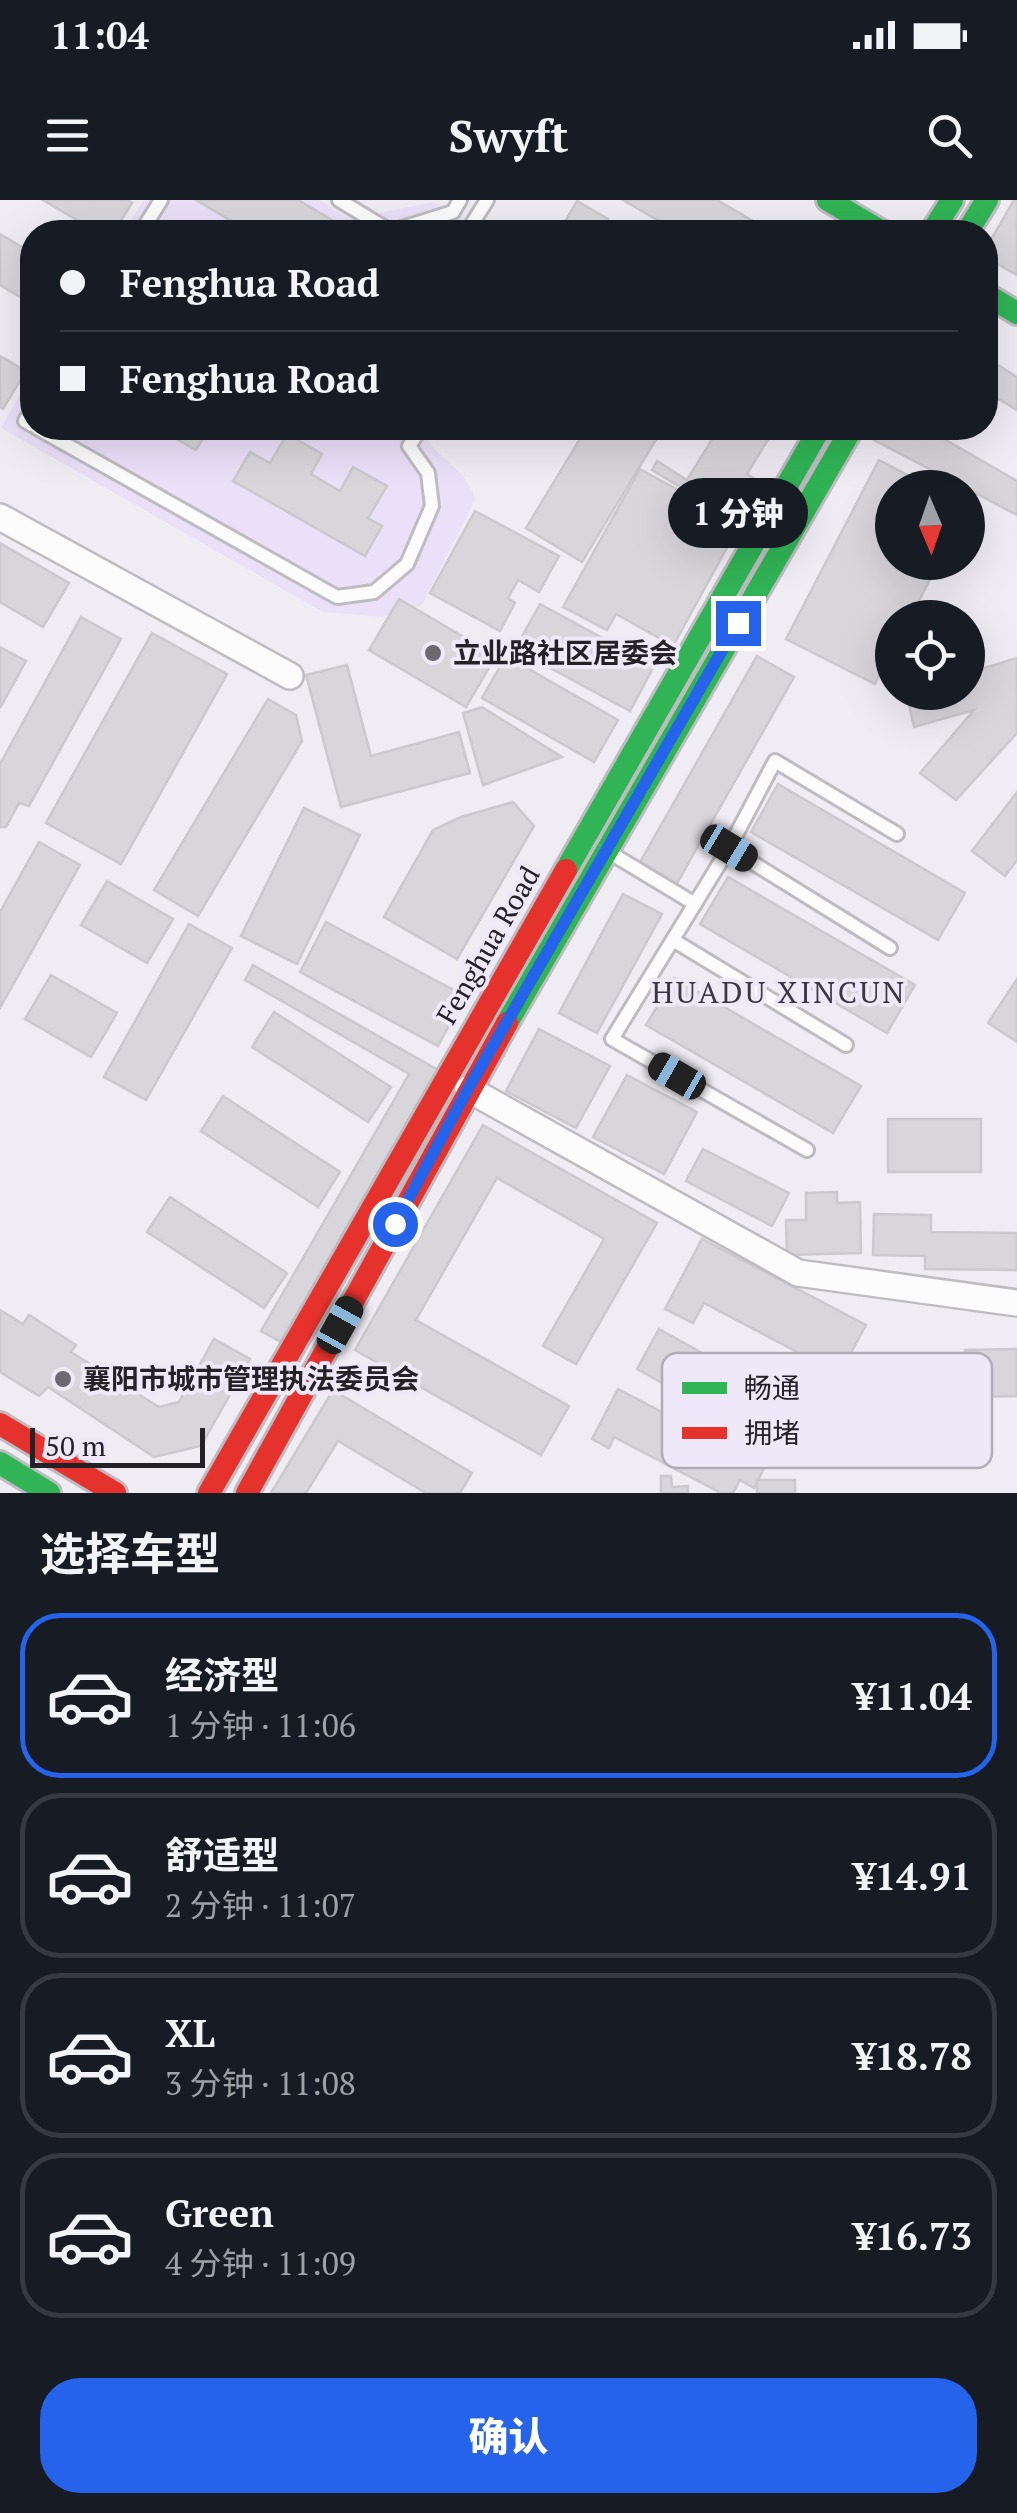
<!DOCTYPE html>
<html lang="zh">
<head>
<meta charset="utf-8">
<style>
	body { margin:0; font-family:"PT Serif","Noto Sans SC",serif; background:#20242c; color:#f1f3f6; height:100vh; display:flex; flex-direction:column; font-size:38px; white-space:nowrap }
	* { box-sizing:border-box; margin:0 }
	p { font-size:32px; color:#9ea1a6 }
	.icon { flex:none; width:55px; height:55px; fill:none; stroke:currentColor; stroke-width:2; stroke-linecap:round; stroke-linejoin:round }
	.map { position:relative; height:1293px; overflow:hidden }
	.details { display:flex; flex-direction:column; background:#171b24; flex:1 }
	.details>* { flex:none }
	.guide { position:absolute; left:20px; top:20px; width:978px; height:220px; border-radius:40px; box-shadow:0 10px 40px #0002; display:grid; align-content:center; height:220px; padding:0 40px; background:#171b24 }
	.needle { width:65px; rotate:178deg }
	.fabs { position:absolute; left:875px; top:270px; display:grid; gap:20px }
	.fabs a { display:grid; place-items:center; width:110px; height:110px; border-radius:50%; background:#171b24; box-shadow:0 10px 40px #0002; font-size:50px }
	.scale { position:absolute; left:30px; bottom:25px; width:175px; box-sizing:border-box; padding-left:10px; border:5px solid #242127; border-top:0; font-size:28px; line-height:35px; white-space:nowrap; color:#242127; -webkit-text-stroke:8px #efe8f8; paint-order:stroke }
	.end { position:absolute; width:45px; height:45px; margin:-22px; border:12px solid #2563eb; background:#fff; box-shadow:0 0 0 5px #fff }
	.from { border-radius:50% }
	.bubble { position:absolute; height:70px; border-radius:35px; background:#171b24; box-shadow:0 10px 40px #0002; font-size:32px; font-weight:800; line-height:70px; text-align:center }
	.car { position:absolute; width:30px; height:60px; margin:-30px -15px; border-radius:12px; box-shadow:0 0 8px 2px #0007; background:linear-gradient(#222 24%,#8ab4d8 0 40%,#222 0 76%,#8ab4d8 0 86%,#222 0) }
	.guide b { display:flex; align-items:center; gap:35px; height:95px; font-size:38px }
	.guide b+b { border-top:2px solid #363941 }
	.guide i { width:25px; height:25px; background:#f1f3f6 }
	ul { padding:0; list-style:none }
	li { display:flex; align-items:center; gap:30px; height:165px; margin:0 20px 15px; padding:0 20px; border:5px solid #363941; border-radius:40px }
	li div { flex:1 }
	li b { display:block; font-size:38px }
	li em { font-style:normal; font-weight:800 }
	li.selected { border-color:#2563eb }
	li>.icon { width:90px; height:90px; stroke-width:1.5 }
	h2 { padding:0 40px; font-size:45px; line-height:120px }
	.primary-button { display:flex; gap:20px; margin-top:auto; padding:20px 40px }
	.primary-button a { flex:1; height:115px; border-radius:40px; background:#2563eb; color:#fff; font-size:40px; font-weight:800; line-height:115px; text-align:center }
	.status { display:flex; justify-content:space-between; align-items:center; height:70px; padding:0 50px; background:#171b24; direction:ltr }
	.status svg { height:28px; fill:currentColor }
	header { display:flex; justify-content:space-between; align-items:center; height:130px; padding:0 40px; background:#171b24; font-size:45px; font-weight:800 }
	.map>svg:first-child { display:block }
</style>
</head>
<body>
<div class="status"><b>11:04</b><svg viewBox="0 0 49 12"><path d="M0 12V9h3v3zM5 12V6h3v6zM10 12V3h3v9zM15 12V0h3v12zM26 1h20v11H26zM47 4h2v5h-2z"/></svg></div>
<header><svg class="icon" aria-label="menu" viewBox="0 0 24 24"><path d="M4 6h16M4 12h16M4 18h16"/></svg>Swyft<svg class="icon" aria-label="search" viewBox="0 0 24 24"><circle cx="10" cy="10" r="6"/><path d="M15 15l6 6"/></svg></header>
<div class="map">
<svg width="1017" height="1293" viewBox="0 0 1017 1293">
	<rect width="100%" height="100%" fill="#f0ecf4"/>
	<!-- green -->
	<g fill="#eae0f8">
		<path d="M144,0H319L349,19L434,2L487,32H123Z"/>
		<path d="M32,174V228H433L427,240C445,263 467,271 475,300L422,405L381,417L323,412L1,228Z"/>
	</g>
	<!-- building -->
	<g fill="#d8d5db" stroke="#cbc8ce" stroke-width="2.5">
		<path d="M43,0H128L132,3L114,32H97Z"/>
		<path d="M196,0H298L352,32H250Z"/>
		<path d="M623,0H717L772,32H678Z"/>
		<path d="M1014,0H1017V75L985,57V50Z"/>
		<path d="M577,1L608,19L600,32H559Z"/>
		<path d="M0,34L32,53V104L0,85Z"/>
		<path d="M0,156L26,171L3,209L0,207Z"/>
		<path d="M985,157L1017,177V210L985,191Z"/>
		<path d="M157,228H209L196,250Z"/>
		<path d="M582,228H663L582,362L526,328L586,229Z"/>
		<path d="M719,228H775L747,274L763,284L740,323L652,270L657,261L687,280Z"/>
		<path d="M880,228H925L1017,281V315L874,240Z"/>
		<path d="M287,234L322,254L311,274L340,291L353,267L387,286L368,318L382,326L365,356L233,281L250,252L270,263Z"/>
		<path d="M879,260L932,288H892V362H939L910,418H892V451L875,484L786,439Z"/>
		<path d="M640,269L740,324L673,446L616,414L607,430L563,407Z"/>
		<path d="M475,311L559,356L539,392L518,380L508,398L515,403L500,431L430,393Z"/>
		<path d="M0,343L69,383L43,427L0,402Z"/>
		<path d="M399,399L496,456L466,507L369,450Z"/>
		<path d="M540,404L654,466L630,511L515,449Z"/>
		<path d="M81,417L121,439L29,606L19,603L6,627H0V564Z"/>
		<path d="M152,433L227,474L121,664L46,623Z"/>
		<path d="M0,447L26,461L0,508Z"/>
		<path d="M506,456L618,520L594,562L482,498Z"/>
		<path d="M757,456L794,477L676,685L639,664Z"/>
		<path d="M1017,458V533L956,600L920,573L974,510L914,527L906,492H968V473Z"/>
		<path d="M347,465L371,556L459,532L470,573L341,607L306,475Z"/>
		<path d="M268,499L296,515L302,541L198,716L154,690Z"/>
		<path d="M482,507L562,557L483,585L463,513Z"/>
		<path d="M778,584L965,693L938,740L751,632Z"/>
		<path d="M1017,592V660L1005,676L972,651Z"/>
		<path d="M513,602L534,626L457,759L384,717L433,630L461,617Z"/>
		<path d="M304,608L360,635L297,764L241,736Z"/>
		<path d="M39,642L80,665L0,808V712Z"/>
		<path d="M728,677L915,785L887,833L700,724Z"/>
		<path d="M107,681L173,719L147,763L81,725Z"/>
		<path d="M623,694L662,714L597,833L559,813Z"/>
		<path d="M326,722L465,796L438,846L300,772Z"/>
		<path d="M189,724L232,748L146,900L104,877Z"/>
		<path d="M253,765L438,870L281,1142L261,1131L409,874L245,780Z"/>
		<path d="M51,775L117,813L91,857L25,819Z"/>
		<path d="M674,778L861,886L833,933L646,825Z"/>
		<path d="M1017,779V842L988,823Z"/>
		<path d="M274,812L391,887L368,922L252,847Z"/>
		<path d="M539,829L610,866L576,928L506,891Z"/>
		<path d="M627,875L697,912L664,974L593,937Z"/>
		<path d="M223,896L340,972L318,1007L201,931Z"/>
		<rect x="888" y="919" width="93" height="53"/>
		<path d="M483,925L657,1023L576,1164L543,1146L604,1039L497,978L416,1120L569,1206L541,1255L355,1150Z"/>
		<path d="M703,949L789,993L772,1026L686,981Z"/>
		<path d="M837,992V1003L860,1002L861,1053L787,1055L786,1020H806V993Z"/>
		<path d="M170,997L287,1073L264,1108L147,1032Z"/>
		<path d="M874,1014L931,1015V1032L1017,1033V1070L925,1069V1056L873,1055Z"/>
		<path d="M702,1039L866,1125L827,1197L791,1177L803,1155L704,1103L693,1123L665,1109Z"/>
		<path d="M0,1110L23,1124L29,1115L76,1145L71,1152L159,1207L179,1202L214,1139L250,1159L201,1246L154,1257L48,1187L39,1196L0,1172Z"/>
		<path d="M659,1129L810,1213L788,1252L637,1169Z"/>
		<path d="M1017,1149V1196L966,1197L965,1150Z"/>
		<path d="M618,1189L765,1266L754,1288L740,1280L733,1293H721L614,1237L609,1248L592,1239Z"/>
		<path d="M333,1190L472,1273L460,1293H426L338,1241L306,1293H271Z"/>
		<path d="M661,1276H671L672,1287L688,1286V1293H661Z"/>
		<rect x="757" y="1280" width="38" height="13"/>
	</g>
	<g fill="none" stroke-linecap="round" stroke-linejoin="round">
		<!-- lane casing -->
		<g stroke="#bebcc1" stroke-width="18">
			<g id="lane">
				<path d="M339,0L390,31"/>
				<path d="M141,32L161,0"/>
				<path d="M389,32L453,12L460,0"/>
				<path d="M478,32L472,24L487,0"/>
				<path d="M32,209L25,221L32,225"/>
				<path d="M37,228L337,397L374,392L407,364L432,306L428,273L409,246L421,228"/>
				<path d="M729,648L775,561L897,634"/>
				<path d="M607,651L695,704"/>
				<path d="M673,740L846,845"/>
				<path d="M807,950L612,839L729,648L890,748"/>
			</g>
		</g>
		<!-- street casing -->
		<g stroke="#bebcc1" stroke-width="30">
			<g id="street">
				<path d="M0,317L290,476"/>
				<path d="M468,889L798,1073L1017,1103"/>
			</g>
		</g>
		<!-- fast casing -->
		<g stroke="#bebcc1" stroke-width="28">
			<g id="fast">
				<path d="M828,0L882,32"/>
				<path d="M932,32L952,0"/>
				<path d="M967,32L987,0"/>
				<path d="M985,94L1017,113"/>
				<path d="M566,670L820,228"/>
				<path d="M507,823L852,228"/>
				<path d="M0,1263L49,1293"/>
			</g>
		</g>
		<!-- jam casing -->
		<g stroke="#bebcc1" stroke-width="28">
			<g id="jam">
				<path d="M0,1224L115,1293"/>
				<path d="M209,1293L566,670"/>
				<path d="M247,1293L507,823"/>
			</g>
		</g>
		<!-- lane -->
		<use href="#lane" stroke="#fdfcfd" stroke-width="12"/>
		<!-- street -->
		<use href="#street" stroke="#fdfcfd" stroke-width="25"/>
		<!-- fast -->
		<use href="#fast" stroke="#30b455" stroke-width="22"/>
		<!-- jam -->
		<use href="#jam" stroke="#e5322d" stroke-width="22"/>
	</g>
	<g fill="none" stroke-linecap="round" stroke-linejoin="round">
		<!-- route -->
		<path stroke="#2563eb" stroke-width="12" d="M395,1024L468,889L738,423"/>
	</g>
	<!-- markers -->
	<g fill="#6b686f" stroke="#efe8f8" stroke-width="4">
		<circle cx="433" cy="453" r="10"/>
		<circle cx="63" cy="1179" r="10"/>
	</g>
	<g text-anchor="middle" stroke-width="8" stroke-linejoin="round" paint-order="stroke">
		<!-- poi labels -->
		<g font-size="28" font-weight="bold" fill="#242127" stroke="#efe8f8" text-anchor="start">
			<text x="453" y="463">立业路社区居委会</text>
			<text x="83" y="1189">襄阳市城市管理执法委员会</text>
		</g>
		<!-- street labels -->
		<g font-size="28" fill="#242127" stroke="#efe8f8">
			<text transform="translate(488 745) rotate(-60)" y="10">Fenghua Road</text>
		</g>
		<!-- neighbourhood labels -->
		<g font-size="30" letter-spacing="2.5" fill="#3c3642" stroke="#efe8f8">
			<text x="779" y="803">HUADU XINCUN</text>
		</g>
	</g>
	<!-- legend -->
	<rect x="662" y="1153" width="330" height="115" rx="15" fill="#efe8f8" stroke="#b2acb9" stroke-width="2.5"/>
	<rect x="682" y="1182" width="45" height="12" fill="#30b455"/>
	<rect x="682" y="1227" width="45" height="12" fill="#e5322d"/>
	<g font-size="28" fill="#242127">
		<text x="744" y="1198">畅通</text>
		<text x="744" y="1243">拥堵</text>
	</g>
</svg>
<div class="fabs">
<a><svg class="needle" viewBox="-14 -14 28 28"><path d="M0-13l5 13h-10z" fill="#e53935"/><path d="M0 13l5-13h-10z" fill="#9ea1a6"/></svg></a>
<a><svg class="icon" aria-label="locate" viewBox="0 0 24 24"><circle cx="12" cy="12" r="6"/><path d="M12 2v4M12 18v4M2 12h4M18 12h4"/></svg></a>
</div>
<div class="scale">50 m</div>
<i class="end from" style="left:395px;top:1024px"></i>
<i class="end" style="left:738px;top:423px"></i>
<div class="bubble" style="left:668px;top:278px;width:140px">1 分钟</div>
<i class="car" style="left:729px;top:648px;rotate:121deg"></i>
<i class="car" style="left:677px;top:876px;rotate:300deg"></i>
<i class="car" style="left:340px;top:1125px;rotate:29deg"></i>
<div class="guide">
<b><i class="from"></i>Fenghua Road</b>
<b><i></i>Fenghua Road</b>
</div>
</div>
<section class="details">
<h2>选择车型</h2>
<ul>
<li class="selected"><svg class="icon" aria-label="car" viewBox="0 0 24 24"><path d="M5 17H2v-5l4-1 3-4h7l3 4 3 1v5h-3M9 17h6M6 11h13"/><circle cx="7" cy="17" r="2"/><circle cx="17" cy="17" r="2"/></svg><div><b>经济型</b><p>1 分钟 · 11:06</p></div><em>¥11.04</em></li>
<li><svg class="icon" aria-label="car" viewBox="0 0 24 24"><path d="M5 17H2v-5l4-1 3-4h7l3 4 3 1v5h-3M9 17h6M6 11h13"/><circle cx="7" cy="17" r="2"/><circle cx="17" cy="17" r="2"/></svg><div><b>舒适型</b><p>2 分钟 · 11:07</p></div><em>¥14.91</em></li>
<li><svg class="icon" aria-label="car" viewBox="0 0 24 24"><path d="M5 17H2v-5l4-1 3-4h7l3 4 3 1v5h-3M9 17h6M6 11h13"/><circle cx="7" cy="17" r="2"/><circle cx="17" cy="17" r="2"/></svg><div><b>XL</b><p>3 分钟 · 11:08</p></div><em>¥18.78</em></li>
<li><svg class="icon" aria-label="car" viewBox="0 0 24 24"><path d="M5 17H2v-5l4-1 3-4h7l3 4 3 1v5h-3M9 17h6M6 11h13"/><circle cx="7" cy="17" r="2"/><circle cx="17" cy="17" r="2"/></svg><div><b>Green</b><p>4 分钟 · 11:09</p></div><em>¥16.73</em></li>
</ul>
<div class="primary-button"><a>确认</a></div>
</section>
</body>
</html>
